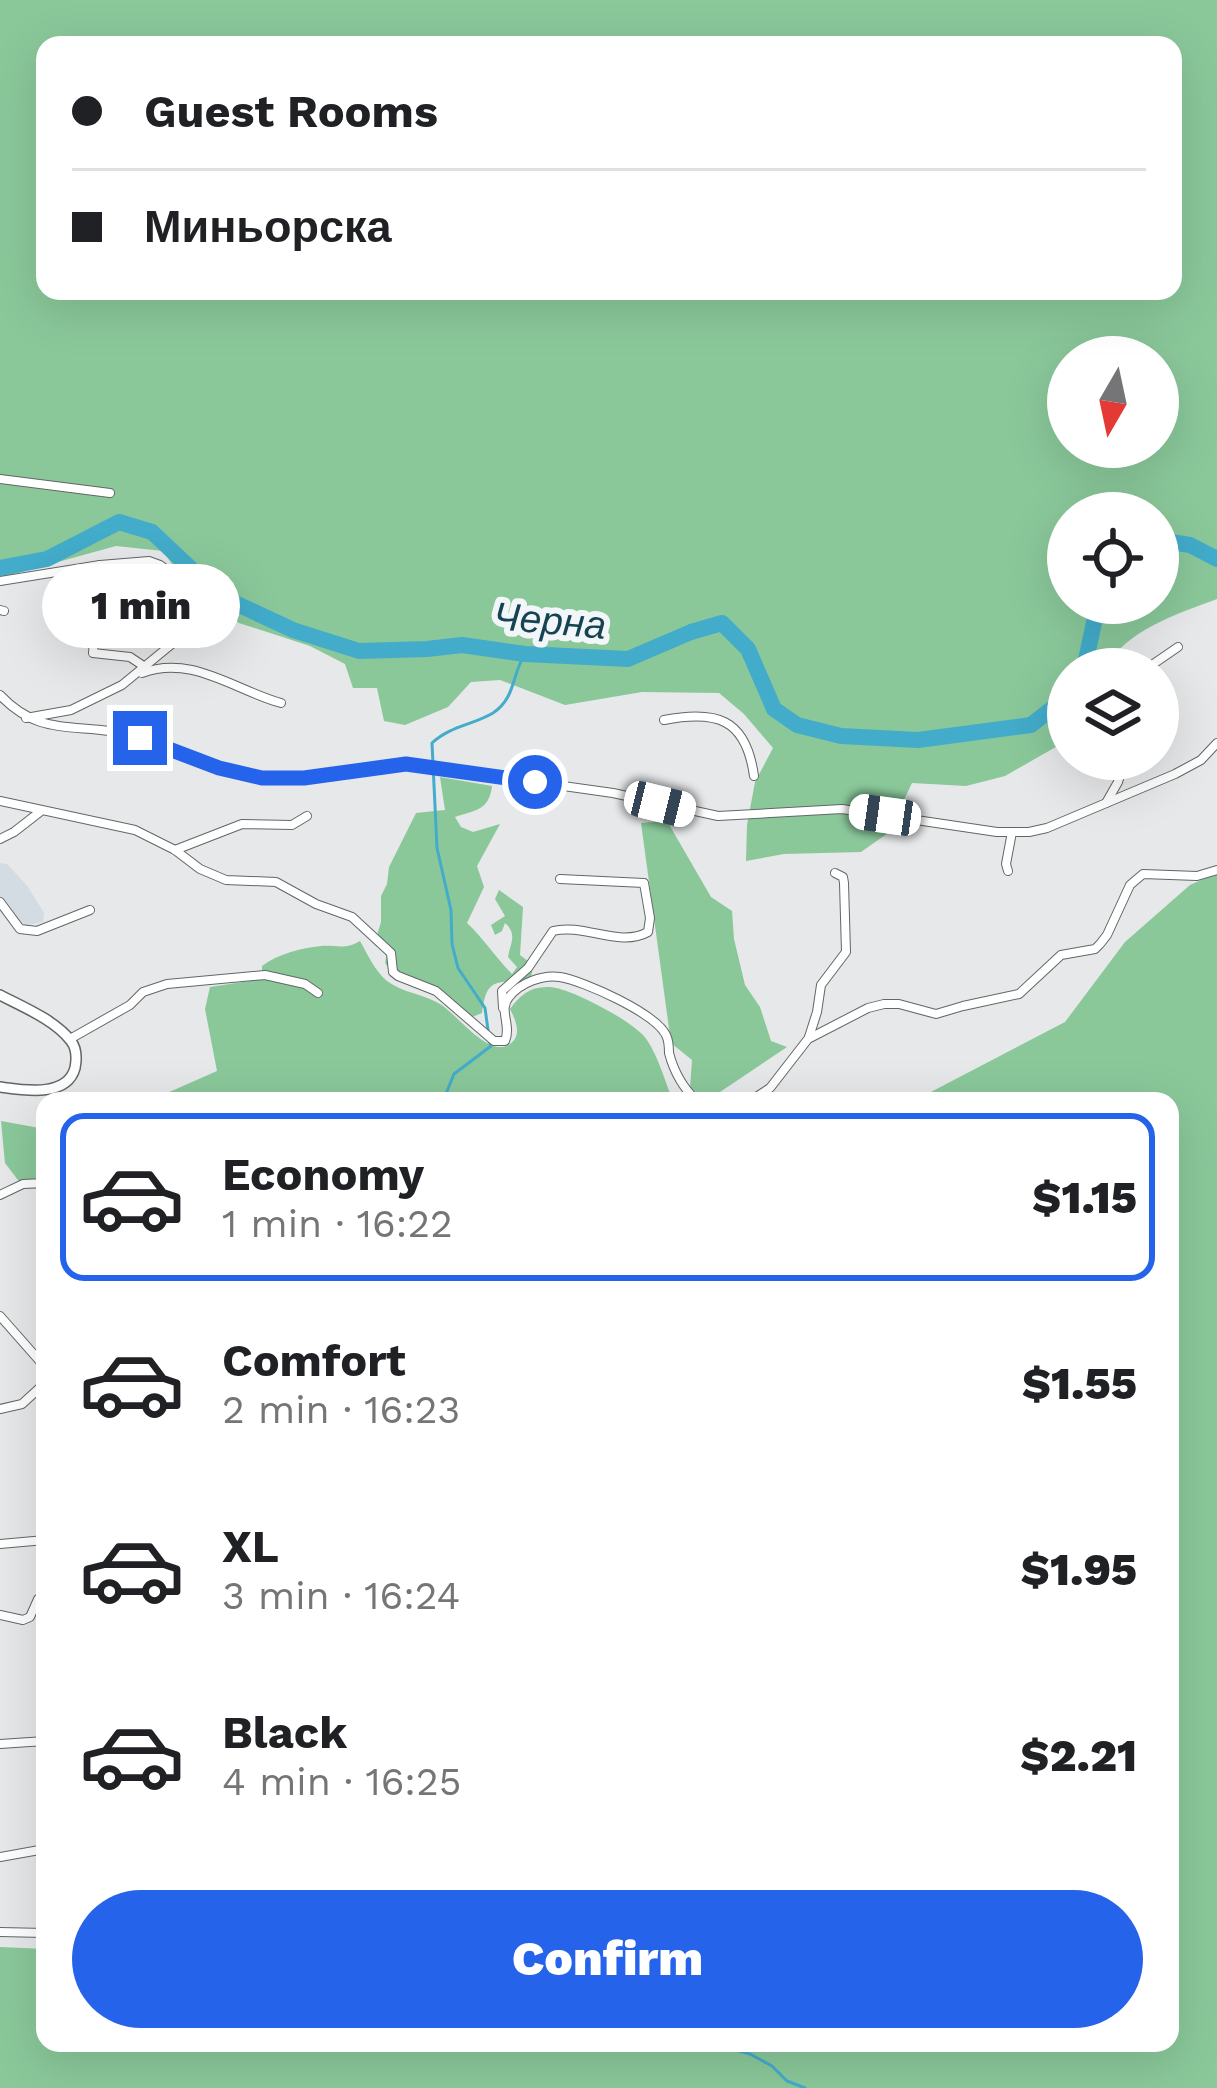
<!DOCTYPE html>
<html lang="en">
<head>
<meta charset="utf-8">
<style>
	body { margin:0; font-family:"Work Sans",sans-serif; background:#f6f6f6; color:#202124; height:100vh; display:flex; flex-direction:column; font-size:45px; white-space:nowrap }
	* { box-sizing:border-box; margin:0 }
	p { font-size:39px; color:#757577 }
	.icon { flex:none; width:66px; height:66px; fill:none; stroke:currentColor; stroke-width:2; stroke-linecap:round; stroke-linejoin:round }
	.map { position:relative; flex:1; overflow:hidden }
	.details { position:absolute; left:36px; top:1092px; width:1143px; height:960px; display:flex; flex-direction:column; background:#fff; border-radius:24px; box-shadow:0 12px 48px #0002 }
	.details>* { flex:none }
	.banner { position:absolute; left:36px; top:36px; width:1146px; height:264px; border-radius:24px; box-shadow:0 12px 48px #0002; display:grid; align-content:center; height:264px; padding:0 36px; background:#fff }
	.needle { width:78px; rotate:189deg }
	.controls { position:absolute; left:1047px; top:336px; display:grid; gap:24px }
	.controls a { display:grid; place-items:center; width:132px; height:132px; border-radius:50%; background:#fff; box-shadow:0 12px 48px #0002; font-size:60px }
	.end { position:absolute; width:54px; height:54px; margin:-27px; border:15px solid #2563eb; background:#fff; box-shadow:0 0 0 6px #fff }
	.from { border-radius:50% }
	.bubble { position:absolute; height:84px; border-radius:42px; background:#fff; box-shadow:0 12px 48px #0002; font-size:39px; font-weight:800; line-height:84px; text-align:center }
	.car { position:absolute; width:36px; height:72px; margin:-36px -18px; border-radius:15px; box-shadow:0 0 9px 3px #0007; background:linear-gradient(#fff 24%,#345 0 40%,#fff 0 76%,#345 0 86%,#fff 0) }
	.banner b { display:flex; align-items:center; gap:42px; height:114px; font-size:45px }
	.banner b+b { border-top:3px solid #e0e0e0 }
	.banner i { width:30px; height:30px; background:#202124 }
	ul { padding:21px 0 0; list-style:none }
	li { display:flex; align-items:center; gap:36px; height:168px; margin:0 24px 18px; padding:0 12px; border:6px solid transparent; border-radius:24px }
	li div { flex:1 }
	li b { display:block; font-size:45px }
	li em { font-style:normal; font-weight:800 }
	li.on { border-color:#2563eb }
	li>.icon { width:108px; height:108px; stroke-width:1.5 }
	.action { display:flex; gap:24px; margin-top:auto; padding:24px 36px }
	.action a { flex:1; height:138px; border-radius:72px; background:#2563eb; color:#fff; font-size:48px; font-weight:800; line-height:138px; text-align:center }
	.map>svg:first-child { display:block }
</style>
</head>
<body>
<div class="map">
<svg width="1217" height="2088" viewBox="0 0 1217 2088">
	<rect width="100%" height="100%" fill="#e6e8ea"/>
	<!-- built -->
	<path fill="#d3dce3" d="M0,863L7,864L28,887L44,913L43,922L19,927L0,904Z"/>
	<!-- green -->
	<g fill="#8ac89a" fill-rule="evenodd">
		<path d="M0,0H1217V599C1179,613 1124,631 1105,669H1068V740L1005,776L966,786L912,783L888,833L861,852L784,854L746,861L747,825L755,782L773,748L744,714L719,693L642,692L565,705L500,680L471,682L448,707L405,725L384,721L377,688H353L345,664L310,646L239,623L197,601L163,551L116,546L0,578ZM45,45H1173V291H45ZM1068,357H1158V447H1068ZM1068,513H1158V603H1068Z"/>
		<path d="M440,777L492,786C489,811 475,810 455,817L461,827L473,832L500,824L477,866L484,887L467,923C484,939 495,957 512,974L517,967L508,957C510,944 518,934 505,923L502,931L495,935L491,925L505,916L495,899L499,890L523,907L520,955L533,965L531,978C496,985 487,975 482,1013L470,1018L444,994L391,971L385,963L387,954L375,942L381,922V896L387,884L389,867L416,813L445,810Z"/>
		<path d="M667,821L711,897L732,911L734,939L745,985L760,1007L771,1041L787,1047L708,1100L690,1088L692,1060L671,1043L641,823Z"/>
		<path d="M1217,873V2088H0V1947L45,1949V2043H1170V1101H931L929,1093L1065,1022L1125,942L1190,885Z"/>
		<path d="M360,941C368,955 375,971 387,981C403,993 424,994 440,1004C458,1015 489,1059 510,1044C523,1035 515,1019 510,1009C520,995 531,986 549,987C569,987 637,1023 647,1040C659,1058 665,1082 673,1101H149L217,1071L205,1009L210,987L262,979V966C278,954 301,948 321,946C337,945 345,950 360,941Z"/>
		<path d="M1,1121L45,1129V1189L24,1188L5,1163Z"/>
	</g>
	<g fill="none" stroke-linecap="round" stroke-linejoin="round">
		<!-- stream -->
		<g stroke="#42acca" stroke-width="3">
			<path d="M488,1030L485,1008L458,968L452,944L451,910L437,848L432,743C450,726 473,725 493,713C516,698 512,673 525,654"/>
			<path d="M443,1101L454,1074L491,1046L489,1040"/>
			<path d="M711,2043L750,2054L772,2066L787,2081L805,2088"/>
		</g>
		<!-- river -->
		<g stroke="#42acca" stroke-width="16">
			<path d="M1158,540L1190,545L1217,559"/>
			<path d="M0,568L47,559L119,522L152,532L220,596L293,630L359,651L427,649L462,645L525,654L628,659L691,632L722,623L748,649L774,709L797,725L841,736L918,740L1031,725L1068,696"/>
			<path d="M1084,669L1095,618L1104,603"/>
		</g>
		<!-- minor casing -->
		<g stroke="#636667" stroke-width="10">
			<g id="minor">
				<path d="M0,479L110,493"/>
				<path d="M100,565L93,653L130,657L145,667"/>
				<path d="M0,581L100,565L149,561L160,565L179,579L191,595L198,614L197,619L178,639L122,685L71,710L26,718"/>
				<path d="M0,610L4,611"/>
				<path d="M1146,669L1178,647"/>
				<path d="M142,673C191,654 234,690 281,703"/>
				<path d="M0,695C44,742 84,719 139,738C174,749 209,764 245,776L304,778L406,764L613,793L718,816L842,809L997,832H1029L1047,828L1175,774L1201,760L1217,743"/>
				<path d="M664,720C716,710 746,718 754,776"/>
				<path d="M0,801L135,830L175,850L200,869L226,880L276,882L316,904L352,917L391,953L393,972L398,976L436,991L494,1041H505C512,1025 498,1010 509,997C520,983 543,974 560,977C584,981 655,1013 666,1035C668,1039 669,1048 669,1053C674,1072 683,1088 697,1101"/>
				<path d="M1106,803L1118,782L1125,759"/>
				<path d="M0,839L14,832L41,811"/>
				<path d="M175,850L242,824L292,825L307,816"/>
				<path d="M1008,871L1006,864L1012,832"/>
				<path d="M0,902L20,929L37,931L90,910"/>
				<path d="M503,1008L502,991L528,968L553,931C584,923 619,948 648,932L650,918L644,883L560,879"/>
				<path d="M809,1037L817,1012L821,985L846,952L844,883L843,877L835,873"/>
				<path d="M70,1039L130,1005L143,992L167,984L265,975L305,984L318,993"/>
				<path d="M750,1101L770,1088L808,1039L868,1008L884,1004H899L936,1014L963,1006L1019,994L1061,955L1095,949L1100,944L1107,935L1130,885L1143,874L1197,876L1217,870"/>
				<path d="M0,1195L23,1184L45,1183"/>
				<path d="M0,1316L45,1367"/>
				<path d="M0,1409L22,1404L45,1383"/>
				<path d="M0,1544L45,1540"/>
				<path d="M0,1615L23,1620L30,1617L38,1599L45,1593"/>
				<path d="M0,1744L45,1741"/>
				<path d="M0,1857L45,1849"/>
				<path d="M0,1932L45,1933"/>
			</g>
		</g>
		<!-- tertiary casing -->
		<g stroke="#636667" stroke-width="12">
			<path id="tertiary" d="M0,995C23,1007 55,1020 71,1041C77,1049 77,1058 75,1068C67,1098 23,1090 0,1087"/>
		</g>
		<!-- minor -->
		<use href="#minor" stroke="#fff" stroke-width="8"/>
		<!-- tertiary -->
		<use href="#tertiary" stroke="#fff" stroke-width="9"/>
	</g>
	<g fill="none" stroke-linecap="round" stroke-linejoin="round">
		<!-- route -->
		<path stroke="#2563eb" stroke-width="15" d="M140,738L219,768L262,778H304L406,764L535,782"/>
	</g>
	<g text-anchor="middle" stroke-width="12" stroke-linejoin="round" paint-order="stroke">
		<!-- water labels -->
		<g font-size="39" font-style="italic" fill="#154351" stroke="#f3f6f8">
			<text transform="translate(550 620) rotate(5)" y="14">Черна</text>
		</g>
	</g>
</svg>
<div class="controls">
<a><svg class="needle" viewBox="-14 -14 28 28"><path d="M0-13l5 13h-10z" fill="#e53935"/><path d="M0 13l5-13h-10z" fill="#757577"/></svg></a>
<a><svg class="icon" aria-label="locate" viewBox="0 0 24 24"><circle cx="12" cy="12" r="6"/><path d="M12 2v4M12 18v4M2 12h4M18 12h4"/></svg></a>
<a><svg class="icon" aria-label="layers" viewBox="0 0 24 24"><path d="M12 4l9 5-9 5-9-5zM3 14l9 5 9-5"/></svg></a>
</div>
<i class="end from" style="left:535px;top:782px"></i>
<i class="end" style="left:140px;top:738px"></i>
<div class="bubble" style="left:42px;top:564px;width:198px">1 min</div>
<i class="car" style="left:660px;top:804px;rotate:104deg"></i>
<i class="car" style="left:885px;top:815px;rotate:278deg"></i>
<div class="banner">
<b><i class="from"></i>Guest Rooms</b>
<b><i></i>Миньорска</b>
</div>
<section class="details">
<ul>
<li class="on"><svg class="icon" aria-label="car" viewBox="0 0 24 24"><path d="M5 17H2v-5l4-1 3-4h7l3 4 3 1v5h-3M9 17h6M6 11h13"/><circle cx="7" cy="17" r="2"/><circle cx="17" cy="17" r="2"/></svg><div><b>Economy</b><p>1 min · 16:22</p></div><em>$1.15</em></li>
<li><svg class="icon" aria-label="car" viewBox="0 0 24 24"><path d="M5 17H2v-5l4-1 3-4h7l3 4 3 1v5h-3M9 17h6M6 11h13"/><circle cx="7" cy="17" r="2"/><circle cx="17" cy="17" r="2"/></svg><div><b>Comfort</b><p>2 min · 16:23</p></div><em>$1.55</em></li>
<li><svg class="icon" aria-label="car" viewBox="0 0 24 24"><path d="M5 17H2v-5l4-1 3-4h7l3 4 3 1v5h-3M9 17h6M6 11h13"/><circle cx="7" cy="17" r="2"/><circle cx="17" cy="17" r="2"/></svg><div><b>XL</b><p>3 min · 16:24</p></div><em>$1.95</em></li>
<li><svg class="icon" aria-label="car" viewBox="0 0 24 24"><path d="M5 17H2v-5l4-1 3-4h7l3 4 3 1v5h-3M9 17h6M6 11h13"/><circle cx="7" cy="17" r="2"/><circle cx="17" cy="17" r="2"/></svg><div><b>Black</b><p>4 min · 16:25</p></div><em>$2.21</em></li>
</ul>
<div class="action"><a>Confirm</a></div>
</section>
</div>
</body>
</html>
